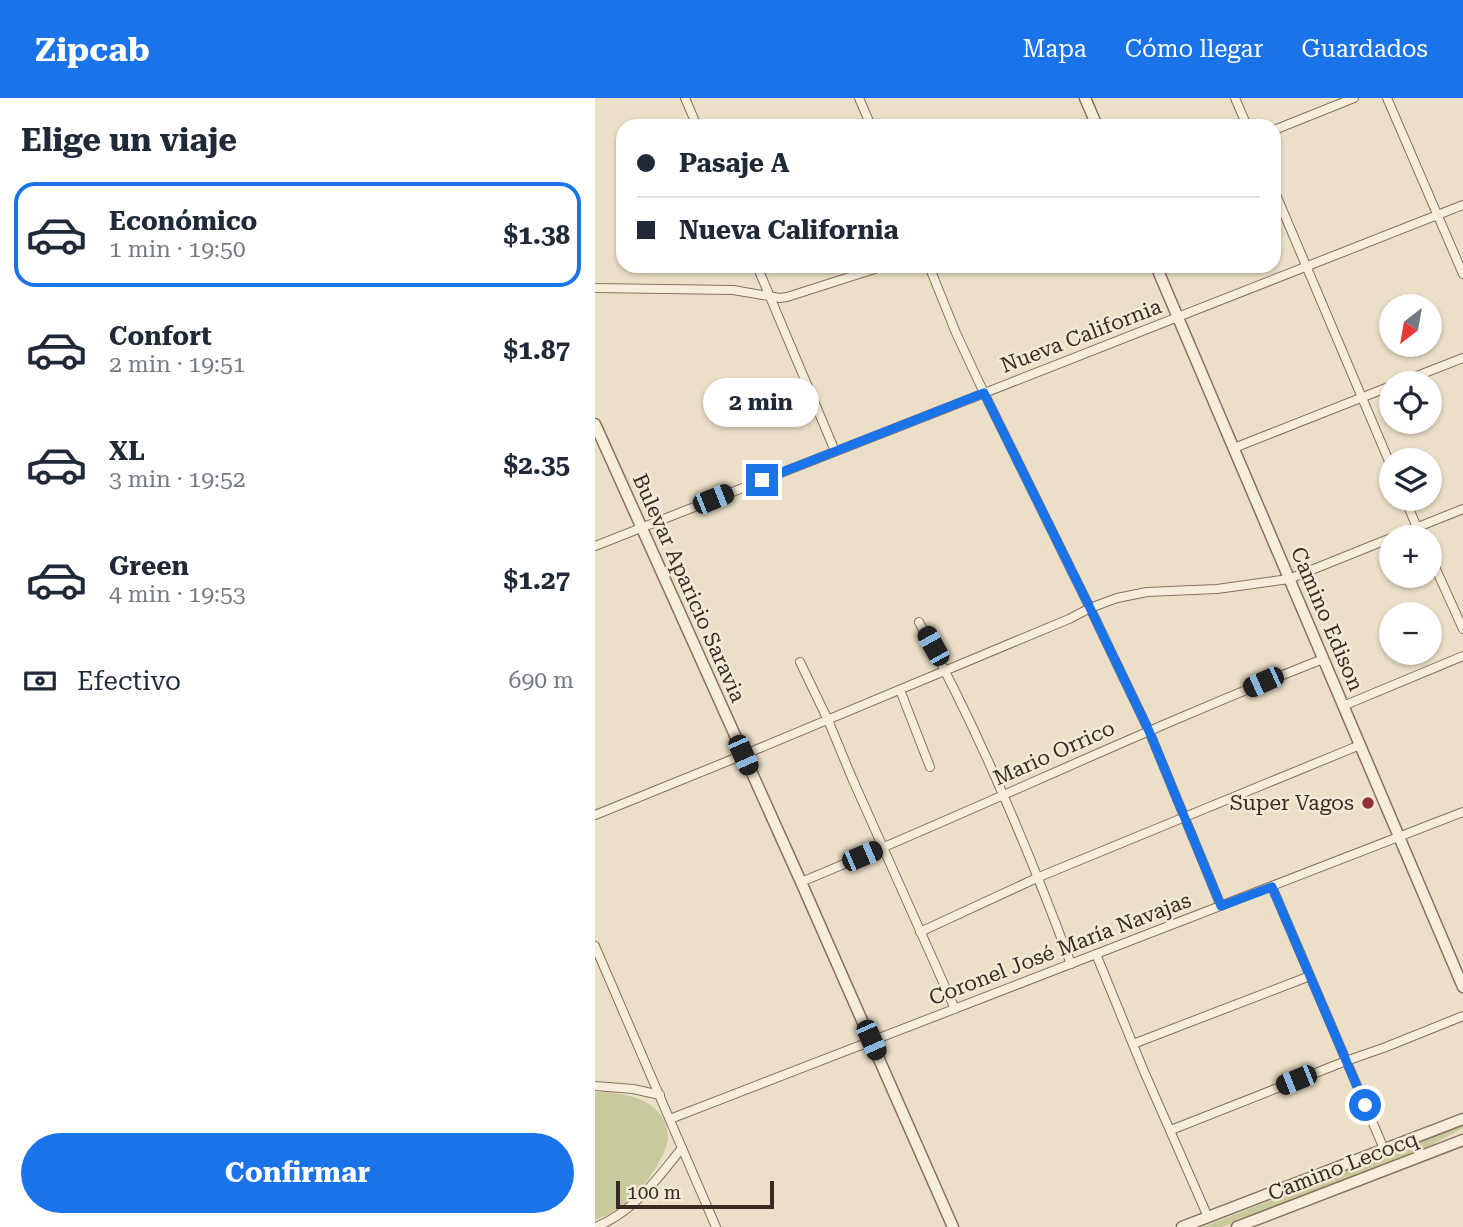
<!DOCTYPE html>
<html lang="es">
<head>
<meta charset="utf-8">
<style>
	body { margin:0; font-family:"Roboto Serif",serif; background:#f6f6f7; color:#1f2937; height:100vh; display:flex; flex-direction:column; font-size:26px; white-space:nowrap }
	* { box-sizing:border-box; margin:0 }
	p { font-size:23px; color:#747a83 }
	.icon { flex:none; width:38px; height:38px; fill:none; stroke:currentColor; stroke-width:2; stroke-linecap:round; stroke-linejoin:round }
	.map { position:relative; flex:1; overflow:hidden }
	.drawer { display:flex; flex-direction:column; background:#fff; width:595px }
	.drawer>* { flex:none }
	.top-card { position:absolute; left:21px; top:21px; width:665px; height:154px; border-radius:21px; box-shadow:0 2px 5px #0004; display:grid; align-content:center; height:154px; padding:0 21px; background:#fff }
	.needle { width:46px; rotate:211deg }
	.buttons { position:absolute; left:784px; top:196px; display:grid; gap:14px }
	.buttons a { display:grid; place-items:center; width:63px; height:63px; border-radius:50%; background:#fff; box-shadow:0 2px 5px #0004; font-size:35px }
	.scale { position:absolute; left:21px; bottom:18px; width:158px; box-sizing:border-box; padding-left:7px; border:4px solid #392b21; border-top:0; font-size:19px; line-height:24px; white-space:nowrap; color:#392b21; -webkit-text-stroke:5px #f4ead7; paint-order:stroke }
	.end { position:absolute; width:32px; height:32px; margin:-16px; border:9px solid #1a73e8; background:#fff; box-shadow:0 0 0 4px #fff }
	.from { border-radius:50% }
	.bubble { position:absolute; height:49px; border-radius:24px; background:#fff; box-shadow:0 2px 5px #0004; font-size:23px; font-weight:700; line-height:49px; text-align:center }
	.car { position:absolute; width:21px; height:42px; margin:-21px -10px; border-radius:9px; box-shadow:0 0 5px 2px #0007; background:linear-gradient(#222 24%,#8ab4d8 0 40%,#222 0 76%,#8ab4d8 0 86%,#222 0) }
	.top-card b { display:flex; align-items:center; gap:24px; height:66px; font-size:26px }
	.top-card b+b { border-top:2px solid #e0e1e3 }
	.top-card i { width:18px; height:18px; background:#1f2937 }
	ul { padding:0; list-style:none }
	li { display:flex; align-items:center; gap:21px; height:105px; margin:0 14px 10px; padding:0 7px; border:4px solid transparent; border-radius:21px }
	li div { flex:1 }
	li b { display:block; font-size:26px }
	li em { font-style:normal; font-weight:700 }
	li.active { border-color:#1a73e8 }
	li>.icon { width:63px; height:63px; stroke-width:1.5 }
	h2 { padding:0 21px; font-size:32px; line-height:84px }
	.pay { display:flex; align-items:center; gap:18px; height:77px; padding:0 21px; font-size:26px }
	.pay p { margin-inline-start:auto }
	.primary-button { display:flex; gap:14px; margin-top:auto; padding:14px 21px }
	.primary-button a { flex:1; height:80px; border-radius:42px; background:#1a73e8; color:#fff; font-size:28px; font-weight:700; line-height:80px; text-align:center }
	header { display:flex; align-items:center; gap:42px; box-sizing:border-box; height:98px; padding:0 35px; background:#1a73e8; color:#fff }
	header strong { font-size:33px }
	nav { display:flex; gap:38px; margin-inline-start:auto; font-size:24px }
	main { display:flex; flex:1; min-height:0 }
	.map>svg:first-child { display:block }
</style>
</head>
<body>
<header>
<strong>Zipcab</strong>
<nav><a>Mapa</a><a>Cómo llegar</a><a>Guardados</a></nav>
</header>
<main>
<section class="drawer">
<h2>Elige un viaje</h2>
<ul>
<li class="active"><svg class="icon" aria-label="car" viewBox="0 0 24 24"><path d="M5 17H2v-5l4-1 3-4h7l3 4 3 1v5h-3M9 17h6M6 11h13"/><circle cx="7" cy="17" r="2"/><circle cx="17" cy="17" r="2"/></svg><div><b>Económico</b><p>1 min · 19:50</p></div><em>$1.38</em></li>
<li><svg class="icon" aria-label="car" viewBox="0 0 24 24"><path d="M5 17H2v-5l4-1 3-4h7l3 4 3 1v5h-3M9 17h6M6 11h13"/><circle cx="7" cy="17" r="2"/><circle cx="17" cy="17" r="2"/></svg><div><b>Confort</b><p>2 min · 19:51</p></div><em>$1.87</em></li>
<li><svg class="icon" aria-label="car" viewBox="0 0 24 24"><path d="M5 17H2v-5l4-1 3-4h7l3 4 3 1v5h-3M9 17h6M6 11h13"/><circle cx="7" cy="17" r="2"/><circle cx="17" cy="17" r="2"/></svg><div><b>XL</b><p>3 min · 19:52</p></div><em>$2.35</em></li>
<li><svg class="icon" aria-label="car" viewBox="0 0 24 24"><path d="M5 17H2v-5l4-1 3-4h7l3 4 3 1v5h-3M9 17h6M6 11h13"/><circle cx="7" cy="17" r="2"/><circle cx="17" cy="17" r="2"/></svg><div><b>Green</b><p>4 min · 19:53</p></div><em>$1.27</em></li>
</ul>
<div class="pay"><svg class="icon" aria-label="cash" viewBox="0 0 24 24"><path d="M3 7h18v10H3z"/><circle cx="12" cy="12" r="2"/></svg>Efectivo<p>690 m</p></div>
<div class="primary-button"><a>Confirmar</a></div>
</section>
<div class="map">
<svg width="868" height="1129" viewBox="0 0 868 1129">
	<rect width="100%" height="100%" fill="#ecdfc8"/>
	<!-- green -->
	<g fill="#c8ca9c">
		<path d="M0,994C30,993 74,1003 73,1041C72,1050 67,1058 63,1066C49,1091 28,1112 0,1122Z"/>
		<path d="M868,1027V1030L831,1050L627,1129H608Z"/>
	</g>
	<g fill="none" stroke-linecap="round" stroke-linejoin="round">
		<!-- minor casing -->
		<g stroke="#88715e" stroke-width="10">
			<g id="minor">
				<path d="M90,0L102,28"/>
				<path d="M264,0L276,28"/>
				<path d="M640,0L652,28"/>
				<path d="M792,0L868,176"/>
				<path d="M679,32L759,0"/>
				<path d="M679,92L796,368"/>
				<path d="M162,168L240,353"/>
				<path d="M334,168L361,235L389,295L495,510L554,633L626,808"/>
				<path d="M0,190L138,192L185,200L192,199L289,168"/>
				<path d="M804,285L868,260"/>
				<path d="M639,350L796,288"/>
				<path d="M810,401L826,439"/>
				<path d="M798,439L868,411"/>
				<path d="M0,448L868,107"/>
				<path d="M835,458L868,531"/>
				<path d="M324,524C384,633 433,750 476,866"/>
				<path d="M205,564L233,622L257,680L360,911"/>
				<path d="M305,592L335,669"/>
				<path d="M748,608L868,558"/>
				<path d="M0,717L148,657L474,521L495,510L522,500L552,494L622,491L694,481L796,440"/>
				<path d="M206,784C381,712 552,630 728,561"/>
				<path d="M677,789L789,1051"/>
				<path d="M325,834L444,779L765,647"/>
				<path d="M0,848L121,1129"/>
				<path d="M501,856L548,971L613,1119"/>
				<path d="M538,946L715,878"/>
				<path d="M0,988L38,991L65,997"/>
				<path d="M75,1021L868,714"/>
				<path d="M576,1032L751,963L791,949L868,918"/>
				<path d="M1,1129C41,1112 61,1082 87,1050"/>
			</g>
		</g>
		<!-- tertiary casing -->
		<g stroke="#88715e" stroke-width="13">
			<g id="tertiary">
				<path d="M490,0L502,28"/>
				<path d="M561,168L868,889"/>
				<path d="M0,326L206,784L358,1129"/>
				<path d="M587,1129L868,1021"/>
				<path d="M642,1129L868,1042"/>
			</g>
		</g>
		<!-- minor -->
		<use href="#minor" stroke="#f7eddb" stroke-width="8"/>
		<!-- tertiary -->
		<use href="#tertiary" stroke="#f7eddb" stroke-width="10"/>
	</g>
	<g fill="none" stroke-linecap="round" stroke-linejoin="round">
		<!-- route -->
		<path stroke="#1a73e8" stroke-width="9" d="M167,382L389,295L495,510L554,633L626,808L677,789L770,1007"/>
	</g>
	<!-- markers -->
	<circle fill="#943138" stroke="#f4ead7" stroke-width="2.5" cx="773" cy="705" r="7"/>
	<g text-anchor="middle" stroke-width="5" stroke-linejoin="round" paint-order="stroke">
		<!-- street labels -->
		<g font-size="21" fill="#392b21" stroke="#f4ead7">
			<text transform="translate(486 238) rotate(-21)" y="7">Nueva California</text>
			<text transform="translate(94 490) rotate(66)" y="7">Bulevar Aparicio Saravia</text>
			<text transform="translate(732 521) rotate(67)" y="7">Camino Edison</text>
			<text transform="translate(459 655) rotate(-24)" y="7">Mario Orrico</text>
			<text transform="translate(465 851) rotate(-21)" y="7">Coronel José María Navajas</text>
			<text transform="translate(748 1068) rotate(-21)" y="7">Camino Lecocq</text>
		</g>
		<!-- poi labels -->
		<g font-size="21" fill="#392b21" stroke="#f4ead7" text-anchor="end">
			<text x="759" y="712">Super Vagos</text>
		</g>
	</g>
</svg>
<div class="buttons">
<a><svg class="needle" viewBox="-14 -14 28 28"><path d="M0-13l5 13h-10z" fill="#e53935"/><path d="M0 13l5-13h-10z" fill="#747a83"/></svg></a>
<a><svg class="icon" aria-label="locate" viewBox="0 0 24 24"><circle cx="12" cy="12" r="6"/><path d="M12 2v4M12 18v4M2 12h4M18 12h4"/></svg></a>
<a><svg class="icon" aria-label="layers" viewBox="0 0 24 24"><path d="M12 4l9 5-9 5-9-5zM3 14l9 5 9-5"/></svg></a>
<a>+</a>
<a>−</a>
</div>
<div class="scale">100 m</div>
<i class="end from" style="left:770px;top:1007px"></i>
<i class="end" style="left:167px;top:382px"></i>
<div class="bubble" style="left:108px;top:280px;width:116px">2 min</div>
<i class="car" style="left:118px;top:401px;rotate:68deg"></i>
<i class="car" style="left:338px;top:548px;rotate:331deg"></i>
<i class="car" style="left:668px;top:584px;rotate:246deg"></i>
<i class="car" style="left:148px;top:657px;rotate:156deg"></i>
<i class="car" style="left:267px;top:758px;rotate:67deg"></i>
<i class="car" style="left:276px;top:942px;rotate:156deg"></i>
<i class="car" style="left:701px;top:982px;rotate:248deg"></i>
<div class="top-card">
<b><i class="from"></i>Pasaje A</b>
<b><i></i>Nueva California</b>
</div>
</div>
</main>
</body>
</html>
